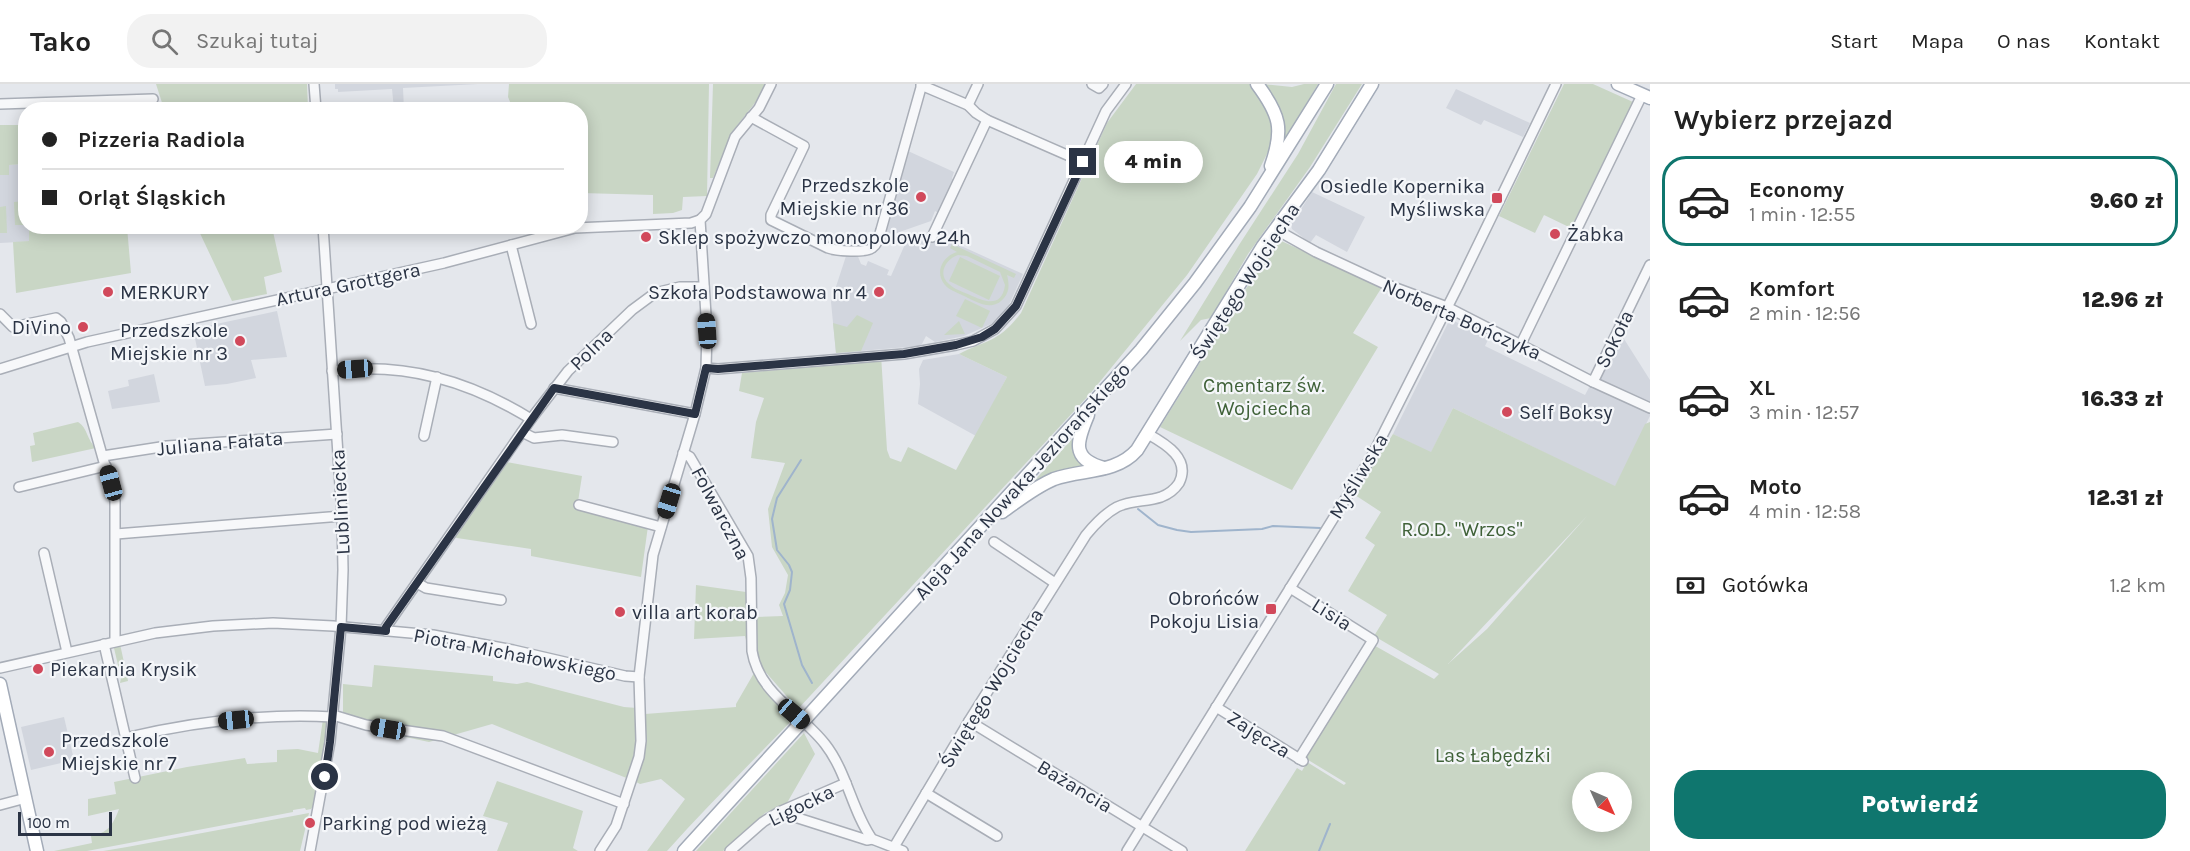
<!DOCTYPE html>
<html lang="pl">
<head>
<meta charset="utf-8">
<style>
	body { margin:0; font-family:Karla,sans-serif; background:#f2f2f2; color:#222; height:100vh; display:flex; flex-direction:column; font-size:22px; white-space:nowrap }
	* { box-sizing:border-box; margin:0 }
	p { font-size:20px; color:#767676 }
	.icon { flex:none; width:33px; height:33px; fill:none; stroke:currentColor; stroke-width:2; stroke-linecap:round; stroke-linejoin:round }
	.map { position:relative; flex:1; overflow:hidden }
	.sheet { display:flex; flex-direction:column; background:#fff; width:540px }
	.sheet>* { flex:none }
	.guide { position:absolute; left:18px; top:18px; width:570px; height:132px; border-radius:24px; box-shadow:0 3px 15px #0003; display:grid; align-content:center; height:132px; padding:0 24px; background:#fff }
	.needle { width:39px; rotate:135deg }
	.fabs { position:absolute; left:1572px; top:688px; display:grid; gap:12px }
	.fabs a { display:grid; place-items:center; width:60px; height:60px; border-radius:50%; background:#fff; box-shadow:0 3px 15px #0003; font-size:30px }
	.scale { position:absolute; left:18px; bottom:15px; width:94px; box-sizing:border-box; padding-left:6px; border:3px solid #2b3445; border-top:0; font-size:16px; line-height:21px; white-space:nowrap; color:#2b3445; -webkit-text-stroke:4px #f4f6f9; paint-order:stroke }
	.end { position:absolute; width:27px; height:27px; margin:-14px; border:8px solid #2b3445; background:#fff; box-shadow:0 0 0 3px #fff }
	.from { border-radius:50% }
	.bubble { position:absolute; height:42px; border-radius:21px; background:#fff; box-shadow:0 3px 15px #0003; font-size:20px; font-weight:800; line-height:42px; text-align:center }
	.car { position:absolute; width:18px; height:36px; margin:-18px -9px; border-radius:8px; box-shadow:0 0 4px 2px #0007; background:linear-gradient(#222 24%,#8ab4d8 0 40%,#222 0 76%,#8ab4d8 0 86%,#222 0) }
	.guide b { display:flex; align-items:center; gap:21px; height:57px; font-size:22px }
	.guide b+b { border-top:2px solid #e0e0e0 }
	.guide i { width:15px; height:15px; background:#222 }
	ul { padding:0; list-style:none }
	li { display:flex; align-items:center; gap:18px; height:90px; margin:0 12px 9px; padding:0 12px; border:3px solid transparent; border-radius:24px }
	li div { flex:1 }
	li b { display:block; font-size:22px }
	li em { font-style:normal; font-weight:800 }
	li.current { border-color:#0f766e }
	li>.icon { width:54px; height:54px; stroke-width:1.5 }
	h2 { padding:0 24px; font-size:27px; line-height:72px }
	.pay { display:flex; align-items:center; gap:15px; height:66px; padding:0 24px; font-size:22px }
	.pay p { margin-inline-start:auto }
	.cta { display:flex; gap:12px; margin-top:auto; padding:12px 24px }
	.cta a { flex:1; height:69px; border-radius:24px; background:#0f766e; color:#fff; font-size:24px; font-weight:800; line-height:69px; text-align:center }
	header { display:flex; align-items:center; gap:36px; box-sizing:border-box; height:84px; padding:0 30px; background:#fff; border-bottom:2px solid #e0e0e0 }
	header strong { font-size:28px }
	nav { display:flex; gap:33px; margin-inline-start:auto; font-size:21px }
	.search { width:420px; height:54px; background:#f2f2f2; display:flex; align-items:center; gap:15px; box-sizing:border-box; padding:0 21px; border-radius:24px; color:#767676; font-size:22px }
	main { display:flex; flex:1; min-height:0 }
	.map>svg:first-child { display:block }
</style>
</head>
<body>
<header>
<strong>Tako</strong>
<div class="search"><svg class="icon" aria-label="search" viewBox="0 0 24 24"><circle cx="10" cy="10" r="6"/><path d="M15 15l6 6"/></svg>Szukaj tutaj</div>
<nav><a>Start</a><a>Mapa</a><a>O nas</a><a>Kontakt</a></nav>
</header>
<main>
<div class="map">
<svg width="1650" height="767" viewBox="0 0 1650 767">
	<rect width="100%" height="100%" fill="#e4e7ec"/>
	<!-- built -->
	<g fill="#d2d6de">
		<path d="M335,0H478L403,4L404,26L394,25L392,5L338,8V5H335Z"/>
		<path d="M1456,5L1530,39L1523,53L1484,36L1481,41L1446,24Z"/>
		<path d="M908,67L954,88L952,94L954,97L939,129L935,127L931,137L891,151L883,146Z"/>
		<path d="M25,80L26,142L55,143L56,156L0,159V91H9L8,81Z"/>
		<path d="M1312,108L1365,133L1347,168L1316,151L1310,159L1292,145L1291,141Z"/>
		<path d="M910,149L933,159L937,151L1023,190L1006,227L991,240L964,252L935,258L926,252L922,260L919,262L836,269L831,218L847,169L857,170L861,180L866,182L868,177L889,186L887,191L891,192Z"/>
		<path d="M277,227L287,273L251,276L256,294L227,300L205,302L193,245Z"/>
		<path d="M1450,235L1489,254L1485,262L1585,311L1619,247L1650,296V332L1615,403L1453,324L1431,369L1393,350Z"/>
		<path d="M959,270L1007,293L976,352L918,320L920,300L919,285L923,276Z"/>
		<path d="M154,290L160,318L112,325L108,307L129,302L128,296Z"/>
		<path d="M64,633L74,676L31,686L21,643Z"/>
	</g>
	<!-- green -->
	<g fill="#c9d6c5" fill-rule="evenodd">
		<path d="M156,0H307L308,25H164Z"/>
		<path d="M509,0H709L707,112L683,113L682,126L673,129L653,130V111L581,109L580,26L513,25L508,13Z"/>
		<path d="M713,0H765L758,15L732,48L713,94H710Z"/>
		<path d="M1136,0H1257L1270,17L1275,50L1268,68L1257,90L1187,191L1089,311L798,625L762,584L757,571L756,533L783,532L779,521L785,509L788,491L772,463L768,425L785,379L751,374L756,338L764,314L739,307L742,289L835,281V280L881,271L887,366L890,374L901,378L908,363L956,386L1007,293L959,270C988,255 998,259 1021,229L1107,39Z"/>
		<path d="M1262,0L1292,3L1304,0H1318L1286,54L1283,53Z"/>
		<path d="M1336,0H1362L1310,83L1248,170L1211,234L1201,236L1180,257L1239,161L1298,70Z"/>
		<path d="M1564,0H1593L1633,18L1571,144L1544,131L1535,149L1499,132Z"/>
		<path d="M0,41H25V80L9,81V91H0Z"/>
		<path d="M25,117V141H15L14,118Z"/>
		<path d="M6,122L7,149H0V123Z"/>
		<path d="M29,143H127L131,189L16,209L13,158L29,157Z"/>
		<path d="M197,143H272L282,188L264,193L267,210L232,217Z"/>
		<path d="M1277,155L1382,203L1353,249L1378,263L1292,406L1160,343L1217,251L1223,247L1221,245Z"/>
		<path d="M952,160L1016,190L1014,194L1007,191C1009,199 1010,207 1004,214C992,229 975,217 962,211C956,208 949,206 945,201C934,188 943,172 957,168L950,164ZM958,171L967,172L1000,188L1005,201C1002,224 985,218 970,211C963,208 954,205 949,200C937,190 946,175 958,171Z"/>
		<path d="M960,173L1000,192L989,216L949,197Z"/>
		<path d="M965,215L990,227L982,244L956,232Z"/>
		<path d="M857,231L873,239L861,267L836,269L833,239L847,243Z"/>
		<path d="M959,237L965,250L944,251Z"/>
		<path d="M1453,324L1615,402L1645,340L1650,338V767H1245L1297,684L1302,687L1307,678L1344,701L1346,699L1300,671L1370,559L1434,595L1439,590L1374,552L1387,531L1348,507L1375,461L1365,454L1381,428L1355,411L1393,350L1431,368ZM1587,432L1487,545L1448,580ZM1582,699H1622V738H1582Z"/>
		<path d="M78,338C88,344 87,357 96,364L32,378L30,362L35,361L33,349Z"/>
		<path d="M1074,353L1087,382L1025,407L1073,354Z"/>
		<path d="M506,378L582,392L577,424L648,442L641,493L531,472V465L457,454L452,452Z"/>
		<path d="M696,501L746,508L748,552L746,556L745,552L694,555Z"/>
		<path d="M120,560L128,597L120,599L121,594L114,564H110Z"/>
		<path d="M374,581L493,592V597L517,600L527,598L624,623L637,624L635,665L629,695L492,640L429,658L343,640V600L372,603Z"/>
		<path d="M754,589L773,613L794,634C752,678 708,721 667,767H647L685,715L661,695L640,700L634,697L643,672L645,630L736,623V620Z"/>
		<path d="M323,635L326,636C327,664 319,694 313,722L311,725L306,726L305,724L293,726V728L87,767H54L92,759L91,752C108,749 113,741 119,725L88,732V715L116,710L114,698L187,683L245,674L247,680L277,678V666L298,665L318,669Z"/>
		<path d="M804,649L815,670L787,719L765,729L723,767H696Z"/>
		<path d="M497,697L583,727L573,764L578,767H497L508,739L483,732Z"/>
		<path d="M309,729L300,767H103L127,763Z"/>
	</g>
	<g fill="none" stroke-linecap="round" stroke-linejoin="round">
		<!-- stream -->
		<g stroke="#9fb4cc" stroke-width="2">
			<path d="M801,376L777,414L772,435L777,466L789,481L792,488L790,506L784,520L802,581L812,599"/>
			<path d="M1138,425L1158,441L1177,446L1191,448L1262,445L1273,442L1320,444"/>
			<path d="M1319,767L1330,740"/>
		</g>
		<!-- minor casing -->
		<g stroke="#a9aeb7" stroke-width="12">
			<g id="minor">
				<path d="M314,0L316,26"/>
				<path d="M1092,0L1099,4L1103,0"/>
				<path d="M921,1L968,21L978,0"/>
				<path d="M0,20L153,15"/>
				<path d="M968,21L976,29L987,36L1083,78"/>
				<path d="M751,33L804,62L771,131V136L828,164C836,167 866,169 872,164C878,160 879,152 881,146L922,0"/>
				<path d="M1275,145L1316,168L1385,200L1447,223L1593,298L1650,324"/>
				<path d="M932,153L987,36"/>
				<path d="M511,161L531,240"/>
				<path d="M0,230L13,243L56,234L61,238L69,254L115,417V557"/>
				<path d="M1521,260L1642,11"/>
				<path d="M706,284L718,285L904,270L956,261L973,257L995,245L1016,222L1106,27L1126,0"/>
				<path d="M0,285L87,258L444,179L575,144L691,139L700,136"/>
				<path d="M332,287C406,278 469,297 531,335"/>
				<path d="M1593,298L1650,181"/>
				<path d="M554,304L695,330"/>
				<path d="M522,348L534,354L562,351L613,358"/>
				<path d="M424,352L437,293"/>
				<path d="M683,369L690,373L748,472L751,494L752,567C759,610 801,629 825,660C847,688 852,727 872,755L903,767"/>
				<path d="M103,372L167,362L337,350"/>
				<path d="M19,403L106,382"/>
				<path d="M579,421L661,443"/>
				<path d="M116,450L342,432"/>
				<path d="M994,458L1055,499"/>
				<path d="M44,469L67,568"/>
				<path d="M417,499L426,504L501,516"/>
				<path d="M1290,504L1373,556L1299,675"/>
				<path d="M386,547V543L531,335L568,287L632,226L655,209L680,203H704"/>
				<path d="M104,560L135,694"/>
				<path d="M0,584L155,549L213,542L273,539L333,542L433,551L513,566L625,592L639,593"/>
				<path d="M1216,623L1303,677"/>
				<path d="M333,631L366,641L443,652L624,720"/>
				<path d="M969,637L1182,767"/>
				<path d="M125,654C193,638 263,629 333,633"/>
				<path d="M926,709L997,752"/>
				<path d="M0,721L26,714"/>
				<path d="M779,728L867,756L872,755"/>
				<path d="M894,763L969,637L1086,451C1095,440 1104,430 1117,423C1131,416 1146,418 1161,413C1169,410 1175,405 1179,399C1191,375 1166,360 1148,350"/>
				<path d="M310,767L330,658L341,543L343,486L342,432L323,142"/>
				<path d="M600,767L616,742L639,673L641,657L639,593L653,471L695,330L706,284L707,247L700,136L706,130L735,53L759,24L771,0"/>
				<path d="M730,767L763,738L779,728L846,699"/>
				<path d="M1127,767L1372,372L1458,202L1556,0"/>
			</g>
		</g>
		<!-- major casing -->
		<g stroke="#a3abb8" stroke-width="15">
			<g id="major">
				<path d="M1257,0C1280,31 1284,45 1271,82"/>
				<path d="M1618,0L1650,14"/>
				<path d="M1088,331C1077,357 1070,375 1104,384"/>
				<path d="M1002,428C1019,416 1035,403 1054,395C1082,385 1116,390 1137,366L1263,162L1319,86L1372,0"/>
				<path d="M0,600L37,767"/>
				<path d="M807,633L1141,266L1195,199L1250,123L1327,0"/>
				<path d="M684,767L798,642"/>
			</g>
		</g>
		<!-- minor -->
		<use href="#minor" stroke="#f7f8fa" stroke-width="9"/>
		<!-- major -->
		<use href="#major" stroke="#fff" stroke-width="12"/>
		<!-- major-bridge casing -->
		<g stroke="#a3abb8" stroke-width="15" stroke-linecap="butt">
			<path id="major-bridge" d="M798,642L807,633"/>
		</g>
		<!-- major-bridge -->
		<use href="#major-bridge" stroke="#fff" stroke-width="12"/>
	</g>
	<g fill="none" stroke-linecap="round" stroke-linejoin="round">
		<!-- route -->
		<path stroke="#2b3445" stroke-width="8" d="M325,693L330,658L341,543L386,547V543L554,304L695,330L706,284L718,285L904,270L956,261L982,253L995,245L1016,222L1083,78"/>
	</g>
	<!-- markers -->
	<g fill="#d1495b" stroke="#f4f6f9" stroke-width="2">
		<circle cx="921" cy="113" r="6"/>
		<rect x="1491" y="108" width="12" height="12" rx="3"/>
		<circle cx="1555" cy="150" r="6"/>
		<circle cx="646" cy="153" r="6"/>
		<circle cx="108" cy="208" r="6"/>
		<circle cx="879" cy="208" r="6"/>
		<circle cx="83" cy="243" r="6"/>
		<circle cx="240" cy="257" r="6"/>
		<circle cx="1507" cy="328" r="6"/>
		<rect x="1265" y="519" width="12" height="12" rx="3"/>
		<circle cx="620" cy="528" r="6"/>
		<circle cx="38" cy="585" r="6"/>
		<circle cx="49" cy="668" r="6"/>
		<circle cx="310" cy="739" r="6"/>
	</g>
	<g text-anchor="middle" stroke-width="4.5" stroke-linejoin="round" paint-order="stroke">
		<!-- poi labels -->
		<g font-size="20" fill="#2b3445" stroke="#f4f6f9" text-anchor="start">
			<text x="909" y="108" text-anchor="end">Przedszkole<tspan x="909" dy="23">Miejskie nr 36</tspan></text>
			<text x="1485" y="109" text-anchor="end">Osiedle Kopernika<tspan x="1485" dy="23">Myśliwska</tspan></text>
			<text x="1567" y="157">Żabka</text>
			<text x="658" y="160">Sklep spożywczo monopolowy 24h</text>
			<text x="120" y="215">MERKURY</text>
			<text x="867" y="215" text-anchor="end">Szkoła Podstawowa nr 4</text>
			<text x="71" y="250" text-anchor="end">DiVino</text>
			<text x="228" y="253" text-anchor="end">Przedszkole<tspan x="228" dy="23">Miejskie nr 3</tspan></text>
			<text x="1519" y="335">Self Boksy</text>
			<text x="1259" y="521" text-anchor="end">Obrońców<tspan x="1259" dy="23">Pokoju Lisia</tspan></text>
			<text x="632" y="535">villa art korab</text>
			<text x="50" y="592">Piekarnia Krysik</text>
			<text x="61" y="663">Przedszkole<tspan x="61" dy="23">Miejskie nr 7</tspan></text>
			<text x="322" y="746">Parking pod wieżą</text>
		</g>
		<!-- street labels -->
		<g font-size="20" fill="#2b3445" stroke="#f4f6f9">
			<text transform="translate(1245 197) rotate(-57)" y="7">Świętego Wojciecha</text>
			<text transform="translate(348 200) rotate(-12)" y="7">Artura Grottgera</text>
			<text transform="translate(1462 235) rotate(24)" y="7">Norberta Bończyka</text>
			<text transform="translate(1614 255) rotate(-64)" y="7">Sokoła</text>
			<text transform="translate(591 265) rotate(-44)" y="7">Polna</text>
			<text transform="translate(220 359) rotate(-5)" y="7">Juliana Fałata</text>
			<text transform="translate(1358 392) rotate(-59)" y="7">Myśliwska</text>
			<text transform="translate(1022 397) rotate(-48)" y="7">Aleja Jana Nowaka-Jeziorańskiego</text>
			<text transform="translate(340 418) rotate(-93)" y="7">Lubliniecka</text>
			<text transform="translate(721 429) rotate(62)" y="7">Folwarczna</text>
			<text transform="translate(1332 530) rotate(32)" y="7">Lisia</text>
			<text transform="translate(515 570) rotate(11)" y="7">Piotra Michałowskiego</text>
			<text transform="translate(991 604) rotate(-59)" y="7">Świętego Wojciecha</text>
			<text transform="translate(1259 650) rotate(32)" y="7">Zajęcza</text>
			<text transform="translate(1075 702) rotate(31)" y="7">Bażancia</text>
			<text transform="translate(801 721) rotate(-26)" y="7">Ligocka</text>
		</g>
		<!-- park labels -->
		<g font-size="20" fill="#3f6138" stroke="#f4f6f9">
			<text x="1264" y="308">Cmentarz św.<tspan x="1264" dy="23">Wojciecha</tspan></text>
			<text x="1462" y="452">R.O.D. "Wrzos"</text>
			<text x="1493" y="678">Las Łabędzki</text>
		</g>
	</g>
</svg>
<div class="fabs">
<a><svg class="needle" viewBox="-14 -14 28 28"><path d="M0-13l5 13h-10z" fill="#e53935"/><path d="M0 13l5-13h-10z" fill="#767676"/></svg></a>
</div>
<div class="scale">100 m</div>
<i class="end from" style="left:325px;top:693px"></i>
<i class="end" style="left:1083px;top:78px"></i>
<div class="bubble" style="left:1104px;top:57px;width:99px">4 min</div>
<i class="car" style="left:707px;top:247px;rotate:356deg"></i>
<i class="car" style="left:355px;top:285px;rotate:266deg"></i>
<i class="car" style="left:111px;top:399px;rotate:345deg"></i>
<i class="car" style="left:669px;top:417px;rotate:197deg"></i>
<i class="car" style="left:794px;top:630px;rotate:131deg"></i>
<i class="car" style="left:236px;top:636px;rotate:264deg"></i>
<i class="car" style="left:388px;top:645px;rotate:280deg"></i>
<div class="guide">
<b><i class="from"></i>Pizzeria Radiola</b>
<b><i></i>Orląt Śląskich</b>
</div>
</div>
<section class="sheet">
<h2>Wybierz przejazd</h2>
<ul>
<li class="current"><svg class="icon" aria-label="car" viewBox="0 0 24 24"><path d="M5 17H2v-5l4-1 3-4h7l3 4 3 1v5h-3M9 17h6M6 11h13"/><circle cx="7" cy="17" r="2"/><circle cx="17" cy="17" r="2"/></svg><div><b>Economy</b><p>1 min · 12:55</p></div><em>9.60 zł</em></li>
<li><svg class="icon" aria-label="car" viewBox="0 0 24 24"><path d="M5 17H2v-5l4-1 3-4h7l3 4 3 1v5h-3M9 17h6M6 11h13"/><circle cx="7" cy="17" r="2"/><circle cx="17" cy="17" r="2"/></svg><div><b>Komfort</b><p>2 min · 12:56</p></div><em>12.96 zł</em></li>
<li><svg class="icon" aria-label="car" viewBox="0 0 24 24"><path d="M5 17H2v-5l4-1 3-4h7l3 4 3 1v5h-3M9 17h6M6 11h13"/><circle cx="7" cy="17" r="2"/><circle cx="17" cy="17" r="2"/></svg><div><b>XL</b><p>3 min · 12:57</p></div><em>16.33 zł</em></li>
<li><svg class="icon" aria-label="car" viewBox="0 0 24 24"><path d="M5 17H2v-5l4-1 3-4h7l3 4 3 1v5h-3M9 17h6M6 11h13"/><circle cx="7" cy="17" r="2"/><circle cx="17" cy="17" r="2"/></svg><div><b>Moto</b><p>4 min · 12:58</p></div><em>12.31 zł</em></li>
</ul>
<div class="pay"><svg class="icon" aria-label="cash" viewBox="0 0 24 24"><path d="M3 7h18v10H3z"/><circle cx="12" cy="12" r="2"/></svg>Gotówka<p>1.2 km</p></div>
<div class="cta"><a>Potwierdź</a></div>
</section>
</main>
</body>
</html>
